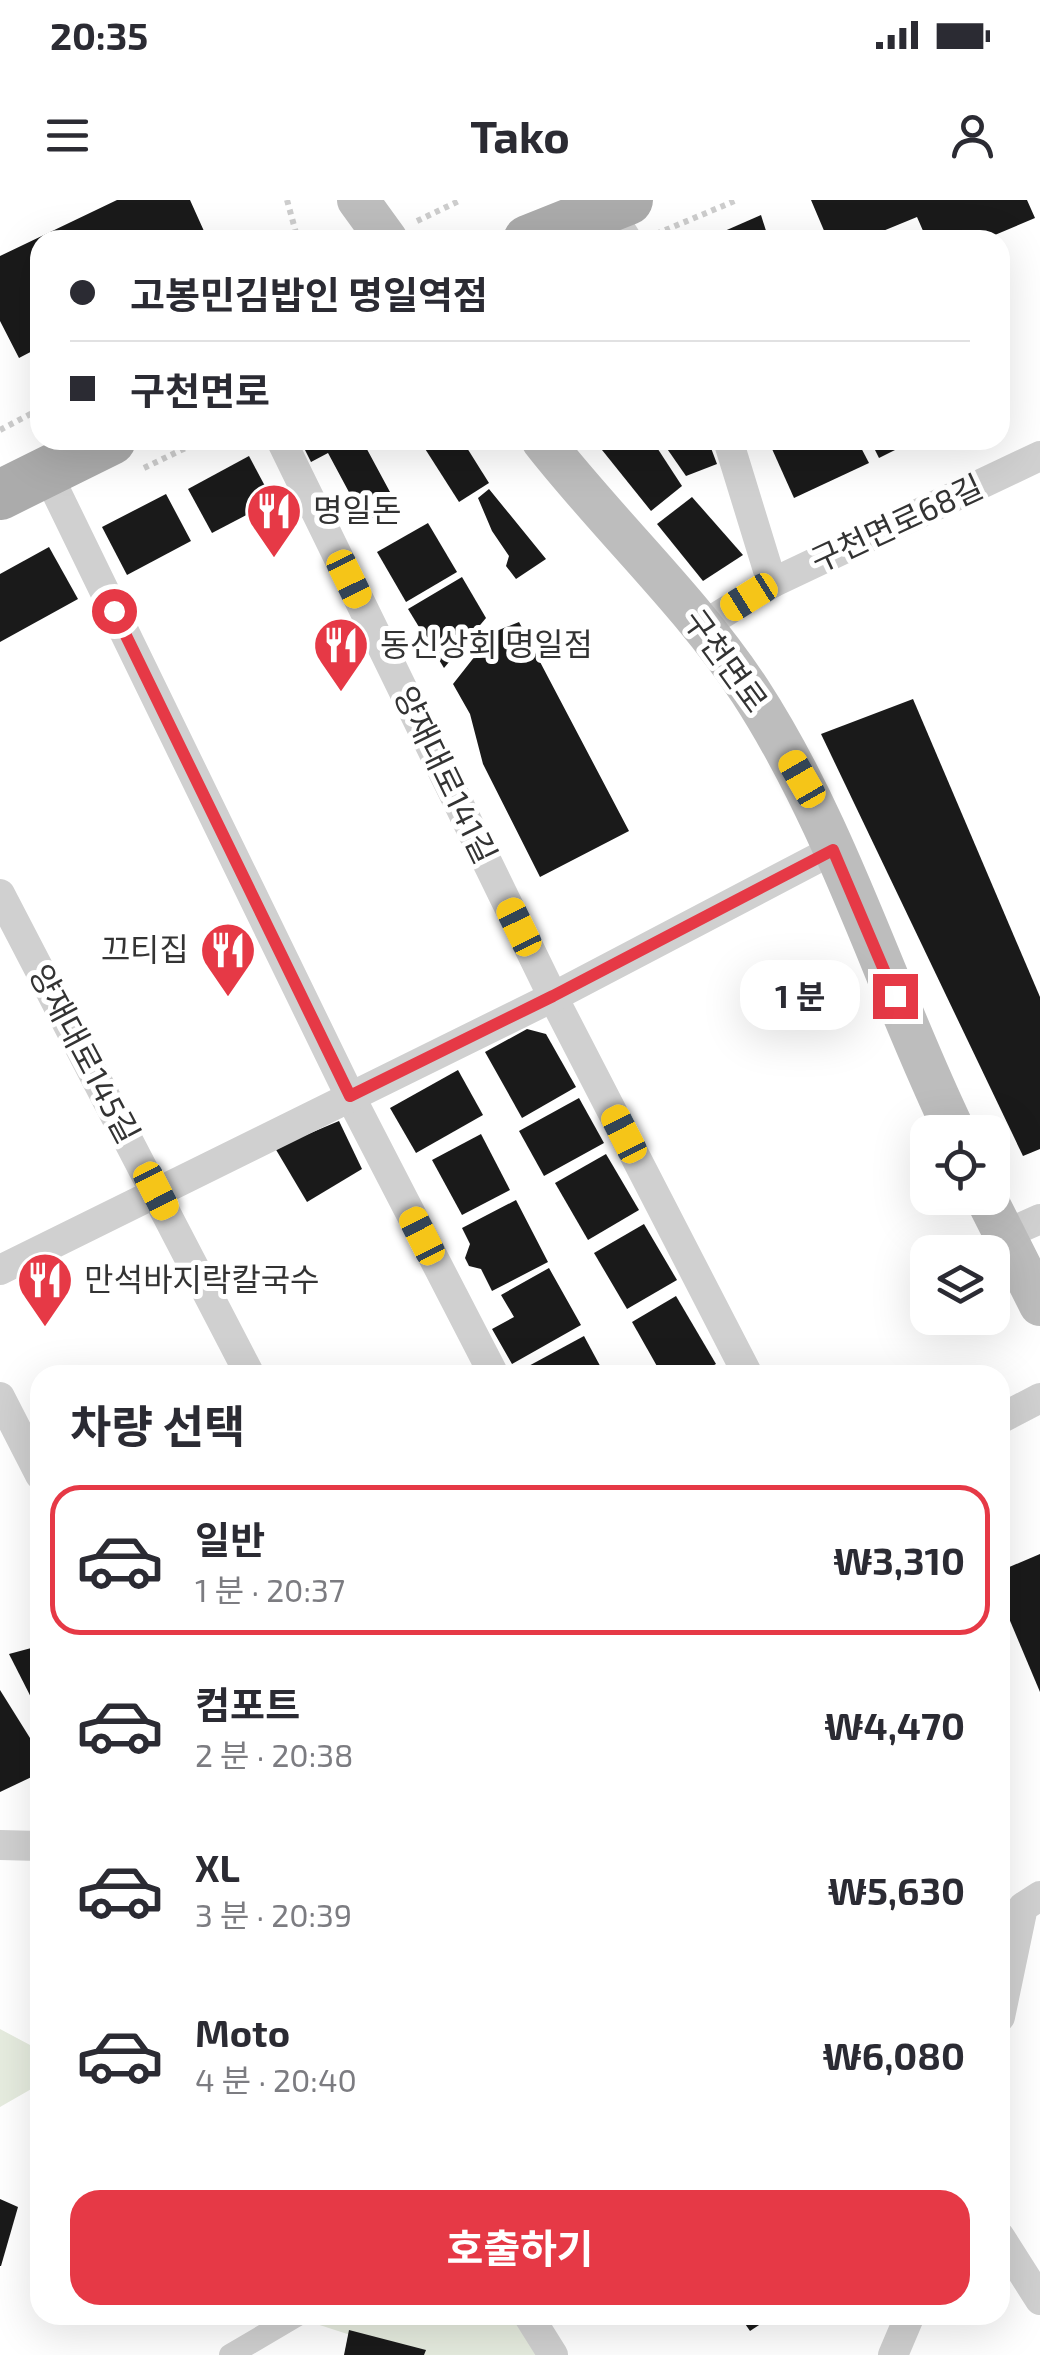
<!DOCTYPE html>
<html lang="ko">
<head>
<meta charset="utf-8">
<style>
	body { margin:0; font-family:"Exo 2","Noto Sans KR",sans-serif; background:#f7f7f7; color:#2b2b33; height:100vh; display:flex; flex-direction:column; font-size:38px; white-space:nowrap }
	* { box-sizing:border-box; margin:0 }
	p { font-size:32px; color:#7c7c81 }
	.icon { flex:none; width:55px; height:55px; fill:none; stroke:currentColor; stroke-width:2; stroke-linecap:round; stroke-linejoin:round }
	.map { position:relative; flex:1; overflow:hidden }
	.side { position:absolute; left:30px; top:1165px; width:980px; height:960px; display:flex; flex-direction:column; background:#fff; border-radius:30px; box-shadow:0 10px 40px #0002 }
	.side>* { flex:none }
	.guide { position:absolute; left:30px; top:30px; width:980px; height:220px; border-radius:30px; box-shadow:0 10px 40px #0002; display:grid; align-content:center; height:220px; padding:0 40px; background:#fff }
	.fabs { position:absolute; left:910px; top:915px; display:grid; gap:20px }
	.fabs a { display:grid; place-items:center; width:100px; height:100px; border-radius:20px; background:#fff; box-shadow:0 10px 40px #0002; font-size:50px }
	.end { position:absolute; width:45px; height:45px; margin:-22px; border:12px solid #e63946; background:#fff; box-shadow:0 0 0 5px #fff }
	.from { border-radius:50% }
	.bubble { position:absolute; height:70px; border-radius:30px; background:#fff; box-shadow:0 10px 40px #0002; font-size:32px; font-weight:700; line-height:70px; text-align:center }
	.car { position:absolute; width:30px; height:60px; margin:-30px -15px; border-radius:12px; box-shadow:0 0 8px 2px #0007; background:linear-gradient(#f5c518 24%,#345 0 40%,#f5c518 0 76%,#345 0 86%,#f5c518 0) }
	.guide b { display:flex; align-items:center; gap:35px; height:95px; font-size:38px }
	.guide b+b { border-top:2px solid #e1e1e2 }
	.guide i { width:25px; height:25px; background:#2b2b33 }
	ul { padding:0; list-style:none }
	li { display:flex; align-items:center; gap:30px; height:150px; margin:0 20px 15px; padding:0 20px; border:5px solid transparent; border-radius:30px }
	li div { flex:1 }
	li b { display:block; font-size:38px }
	li em { font-style:normal; font-weight:700 }
	li.active { border-color:#e63946 }
	li>.icon { width:90px; height:90px; stroke-width:1.5 }
	h2 { padding:0 40px; font-size:45px; line-height:120px }
	.primary-button { display:flex; gap:20px; margin-top:auto; padding:20px 40px }
	.primary-button a { flex:1; height:115px; border-radius:30px; background:#e63946; color:#fff; font-size:40px; font-weight:700; line-height:115px; text-align:center }
	.status { display:flex; justify-content:space-between; align-items:center; height:70px; padding:0 50px; background:#fff; direction:ltr }
	.status svg { height:28px; fill:currentColor }
	header { display:flex; justify-content:space-between; align-items:center; height:130px; padding:0 40px; background:#fff; font-size:45px; font-weight:700 }
	.map>svg:first-child { display:block }
</style>
</head>
<body>
<div class="status"><b>20:35</b><svg viewBox="0 0 49 12"><path d="M0 12V9h3v3zM5 12V6h3v6zM10 12V3h3v9zM15 12V0h3v12zM26 1h20v11H26zM47 4h2v5h-2z"/></svg></div>
<header><svg class="icon" aria-label="menu" viewBox="0 0 24 24"><path d="M4 6h16M4 12h16M4 18h16"/></svg>Tako<svg class="icon" aria-label="person" viewBox="0 0 24 24"><circle cx="12" cy="8" r="4"/><path d="M4 21q1-7 8-7t8 7"/></svg></header>
<div class="map">
<svg width="1040" height="2155" viewBox="0 0 1040 2155">
	<rect width="100%" height="100%" fill="#fff"/>
	<!-- green -->
	<g fill="#e6ecdf">
		<path d="M0,1829L30,1845L40,1846V1884L0,1907Z"/>
		<path d="M298,2115H527L552,2155H412L295,2117Z"/>
	</g>
	<!-- building -->
	<g fill="#1a1a1a">
		<path d="M117,0H190L208,40H40V147L19,158L0,121V56Z"/>
		<path d="M811,0H1027L1035,18L983,40H927L917,17L861,40H828Z"/>
		<path d="M761,15L769,40H704Z"/>
		<path d="M300,240H362L397,305L365,322L328,253L311,262Z"/>
		<path d="M429,240H462L489,283L459,302L422,244Z"/>
		<path d="M594,240H652L682,286L651,311Z"/>
		<path d="M661,240H708L717,264L686,276Z"/>
		<path d="M768,240H857L869,263L794,298Z"/>
		<path d="M870,240H915L879,258Z"/>
		<path d="M249,256L273,301L212,333L188,289Z"/>
		<path d="M489,289L546,359L516,379L506,366L509,356L492,331L478,298Z"/>
		<path d="M166,294L191,341L127,375L102,327Z"/>
		<path d="M692,297L743,355L703,381L657,324Z"/>
		<path d="M428,323L457,372L406,402L377,352Z"/>
		<path d="M49,347L78,399L0,442V374Z"/>
		<path d="M462,377L486,418L444,468L408,409Z"/>
		<path d="M519,422L629,631L540,677L483,564L470,514L453,484L494,432Z"/>
		<path d="M913,499L1040,797V949L1023,956L821,534Z"/>
		<path d="M527,829L546,834L576,887L522,918L485,852Z"/>
		<path d="M458,870L483,915L416,953L390,908Z"/>
		<path d="M579,898L604,943L544,976L519,931Z"/>
		<path d="M339,921L362,969L307,1002L275,948Z"/>
		<path d="M481,934L510,990L462,1015L432,960Z"/>
		<path d="M606,954L639,1010L588,1040L555,983Z"/>
		<path d="M516,1000L548,1062L492,1091L481,1069L469,1066L465,1058L470,1044L462,1028Z"/>
		<path d="M644,1024L677,1080L627,1109L594,1053Z"/>
		<path d="M549,1068L581,1125L512,1164L492,1129L514,1117L501,1095Z"/>
		<path d="M676,1096L716,1164L697,1175H662L632,1122Z"/>
		<path d="M584,1136L605,1175H512Z"/>
		<path d="M1040,1354V1492L1000,1397V1371Z"/>
		<path d="M35,1447L40,1454V1515L9,1454Z"/>
		<path d="M0,1490L40,1554V1573L0,1592Z"/>
		<path d="M0,1999L18,2007L1,2066H0Z"/>
		<path d="M739,2115H774L750,2131Z"/>
		<path d="M349,2130L426,2150L424,2155H344Z"/>
	</g>
	<g fill="none" stroke-linecap="round" stroke-linejoin="round">
		<!-- path -->
		<g stroke="#cdcdcd" stroke-width="6" stroke-dasharray="5 5" stroke-linecap="butt">
			<path d="M287,0L298,40"/>
			<path d="M417,21L461,0"/>
			<path d="M656,34L737,0"/>
			<path d="M0,230L40,209"/>
			<path d="M144,268L202,240"/>
		</g>
		<!-- pedestrian -->
		<path stroke="#d0d0d0" stroke-width="22" d="M230,2155L298,2115"/>
		<!-- minor -->
		<g stroke="#d0d0d0" stroke-width="30">
			<path d="M607,8L627,40"/>
			<path d="M281,240L553,797L748,1175"/>
			<path d="M728,240L772,383"/>
			<path d="M47,273L350,896L494,1175"/>
			<path d="M704,425L772,383L1040,256"/>
			<path d="M0,694L250,1175"/>
			<path d="M1004,1035L1040,1019"/>
			<path d="M0,1070L553,797L833,650"/>
			<path d="M0,1197L40,1275"/>
			<path d="M1000,1219L1040,1198"/>
			<path d="M0,1645L40,1646"/>
			<path d="M1000,1817L1023,1707L1040,1696"/>
			<path d="M1000,2037L1040,2100"/>
			<path d="M528,2115L553,2155"/>
			<path d="M893,2155L910,2115"/>
		</g>
		<!-- secondary -->
		<g stroke="#bdbdbd" stroke-width="42">
			<path d="M358,0L387,40"/>
			<path d="M542,240C609,326 690,400 750,491C839,628 885,787 955,932"/>
			<path d="M986,998L1040,1105"/>
		</g>
		<!-- primary -->
		<g stroke="#ababab" stroke-width="50">
			<path d="M528,40L628,0"/>
			<path d="M0,295L111,240"/>
		</g>
	</g>
	<g fill="none" stroke-linecap="round" stroke-linejoin="round">
		<!-- route -->
		<path stroke="#e63946" stroke-width="12" d="M114,411L350,896L553,796L833,650L895,796"/>
	</g>
	<!-- icons -->
	<defs>
		<g id="restaurant-pin" transform="scale(2.875)"><path d="M0 17L-7.5 6A9.5 9.5 0 1 1 7.5 6Z" fill="#e63946" stroke="#fff"/><path d="M-5-6h1v4h1v-4h1v4h1v-4h1v5L-1.5 .5V6h-2V.5L-5-1ZM5-6V6H3V1.5H1.5Q1.5-4 5-6Z" fill="#fff"/></g>
	</defs>
	<g fill-rule="evenodd">
		<use href="#restaurant-pin" x="274" y="311"/>
		<use href="#restaurant-pin" x="341" y="445"/>
		<use href="#restaurant-pin" x="228" y="750"/>
		<use href="#restaurant-pin" x="45" y="1080"/>
	</g>
	<g text-anchor="middle" stroke-width="10" stroke-linejoin="round" paint-order="stroke">
		<!-- poi labels -->
		<g font-size="32" fill="#333" stroke="#fff" text-anchor="start">
			<text x="313" y="322">명일돈</text>
			<text x="380" y="456">동신상회 명일점</text>
			<text x="189" y="761" text-anchor="end">끄티집</text>
			<text x="84" y="1091">만석바지락칼국수</text>
		</g>
		<!-- street labels -->
		<g font-size="32" fill="#333" stroke="#fff">
			<text transform="translate(897 324) rotate(-25)" y="11">구천면로68길</text>
			<text transform="translate(725 461) rotate(54)" y="11">구천면로</text>
			<text transform="translate(445 575) rotate(64)" y="11">양재대로141길</text>
			<text transform="translate(84 854) rotate(62)" y="11">양재대로145길</text>
		</g>
	</g>
</svg>
<div class="fabs">
<a><svg class="icon" aria-label="locate" viewBox="0 0 24 24"><circle cx="12" cy="12" r="6"/><path d="M12 2v4M12 18v4M2 12h4M18 12h4"/></svg></a>
<a><svg class="icon" aria-label="layers" viewBox="0 0 24 24"><path d="M12 4l9 5-9 5-9-5zM3 14l9 5 9-5"/></svg></a>
</div>
<i class="end from" style="left:114px;top:411px"></i>
<i class="end" style="left:895px;top:796px"></i>
<div class="bubble" style="left:740px;top:760px;width:120px">1 분</div>
<i class="car" style="left:349px;top:379px;rotate:154deg"></i>
<i class="car" style="left:749px;top:397px;rotate:238deg"></i>
<i class="car" style="left:802px;top:579px;rotate:330deg"></i>
<i class="car" style="left:519px;top:727px;rotate:334deg"></i>
<i class="car" style="left:624px;top:934px;rotate:333deg"></i>
<i class="car" style="left:156px;top:991px;rotate:153deg"></i>
<i class="car" style="left:422px;top:1036px;rotate:333deg"></i>
<div class="guide">
<b><i class="from"></i>고봉민김밥인 명일역점</b>
<b><i></i>구천면로</b>
</div>
<section class="side">
<h2>차량 선택</h2>
<ul>
<li class="active"><svg class="icon" aria-label="car" viewBox="0 0 24 24"><path d="M5 17H2v-5l4-1 3-4h7l3 4 3 1v5h-3M9 17h6M6 11h13"/><circle cx="7" cy="17" r="2"/><circle cx="17" cy="17" r="2"/></svg><div><b>일반</b><p>1 분 · 20:37</p></div><em>₩3,310</em></li>
<li><svg class="icon" aria-label="car" viewBox="0 0 24 24"><path d="M5 17H2v-5l4-1 3-4h7l3 4 3 1v5h-3M9 17h6M6 11h13"/><circle cx="7" cy="17" r="2"/><circle cx="17" cy="17" r="2"/></svg><div><b>컴포트</b><p>2 분 · 20:38</p></div><em>₩4,470</em></li>
<li><svg class="icon" aria-label="car" viewBox="0 0 24 24"><path d="M5 17H2v-5l4-1 3-4h7l3 4 3 1v5h-3M9 17h6M6 11h13"/><circle cx="7" cy="17" r="2"/><circle cx="17" cy="17" r="2"/></svg><div><b>XL</b><p>3 분 · 20:39</p></div><em>₩5,630</em></li>
<li><svg class="icon" aria-label="car" viewBox="0 0 24 24"><path d="M5 17H2v-5l4-1 3-4h7l3 4 3 1v5h-3M9 17h6M6 11h13"/><circle cx="7" cy="17" r="2"/><circle cx="17" cy="17" r="2"/></svg><div><b>Moto</b><p>4 분 · 20:40</p></div><em>₩6,080</em></li>
</ul>
<div class="primary-button"><a>호출하기</a></div>
</section>
</div>
</body>
</html>
